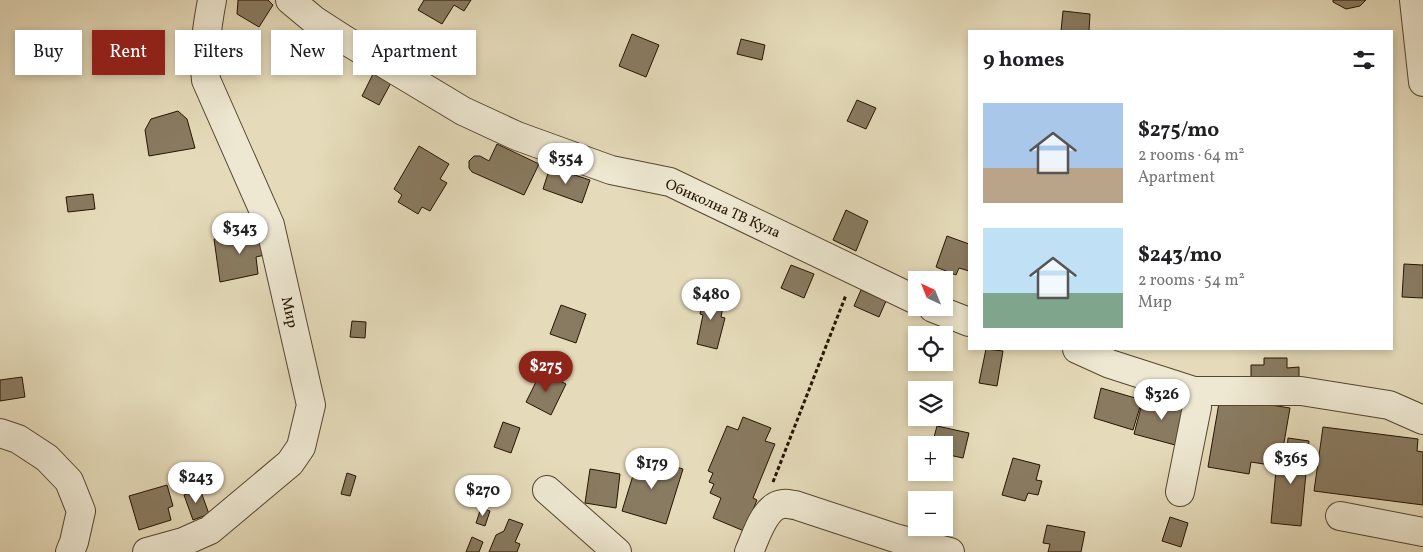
<!DOCTYPE html>
<meta charset="utf-8">
<style>
body{margin:0;font-family:Vollkorn,serif;background:#f6f6f6;color:#202124;height:100vh;display:flex;flex-direction:column;font-size:19px;white-space:nowrap}
*{box-sizing:border-box;margin:0}
p{font-size:16px;color:#757577}
.icon{flex:none;width:28px;height:28px;fill:none;stroke:currentColor;stroke-width:2;stroke-linecap:round;stroke-linejoin:round}
.map{position:relative;flex:1;overflow:hidden}
.drawer{position:absolute;left:968px;top:30px;width:425px;height:320px;display:flex;flex-direction:column;background:#fff;border-radius:0px;box-shadow:0 2px 8px #0003}
.drawer>*{flex:none}
.hud{position:absolute;left:15px;top:30px;width:475px;height:45px;display:flex;gap:10px}
.needle{width:32px;rotate:317deg}
.fabs{position:absolute;left:908px;top:271px;display:grid;gap:10px}
.fabs a{display:grid;place-items:center;width:45px;height:45px;border-radius:0px;background:#fff;box-shadow:0 2px 8px #0003;font-size:25px}
.price{position:absolute;translate:-50% -42px;padding:0 11px;border-radius:18px;background:#fff;color:#222;font-size:16px;line-height:32px;filter:drop-shadow(0 1px 2px #0008)}
.price::after{content:'';position:absolute;left:50%;top:30px;width:15px;height:11px;margin-left:-8px;background:inherit;clip-path:polygon(0 0,100% 0,50% 100%)}
.price.current{background:#8f2418;color:#fff}
ul{padding:0;list-style:none}
li{display:flex;align-items:center;gap:15px;height:125px;padding:0 15px}
li span{display:grid;place-items:center;flex:none;width:140px;height:100px;border-radius:0px;color:#555}
li>.icon{margin-inline-start:auto}
span .icon{width:60px;height:60px;fill:#fffc;stroke-width:1}
li b{font-size:21px}
h2{display:flex;justify-content:space-between;align-items:center;height:60px;padding:0 15px;font-size:21px}
.pill{padding:0 18px;border-radius:0px;background:#fff;box-shadow:0 2px 8px #0003;font-size:18px;line-height:45px}
.pill.current{background:#8f2418;color:#fff}
.map>svg:first-child{display:block}
.building{fill:#897b61;stroke:#251401}
.lines{fill:none;stroke-linecap:round;stroke-linejoin:round}
.minor-casing{stroke:#55462f;stroke-width:30}
.path{stroke:#251401;stroke-width:3;stroke-dasharray:4 2.5;stroke-linecap:butt}
.minor{stroke:#eee8d2;stroke-width:28}
.labels{text-anchor:middle;stroke-width:4.5;stroke-linejoin:round;paint-order:stroke}
.street-label{font-size:15px;fill:#251401;stroke:#eee8d2}
</style>
<div class="map">
<svg width="1423" height="552" viewBox="0 0 1423 552">
<rect width="100%" height="100%" fill="#e5dbba"/>
<filter id="stains"><feTurbulence type="fractalNoise" baseFrequency=".004" numOctaves="4"/><feColorMatrix values="0 0 0 0 .2 0 0 0 0 .09 0 0 0 0 .02 0 0 0 .5 -.17"/></filter>
<radialGradient id="worn" r=".72"><stop offset=".6" stop-color="#630" stop-opacity="0"/><stop offset="1" stop-color="#630" stop-opacity=".3"/></radialGradient>
<path class="building" d="M238,0h30l5,5 -14,22 -22,-13z
M424,0h47l-7,11 -10,-6 -12,19 -24,-14z
M1333,0h33l-6,6 -14,3 -13,-7z
M1063,11l27,3 -1,17h-28z
M632,34l27,11 -13,32 -27,-11z
M310,36l19,10 -13,28 -19,-9z
M741,39l24,6 -3,15 -25,-6z
M374,72l18,9 -13,24 -17,-9z
M857,100l19,8 -10,21 -19,-8z
M178,111l9,8 8,29 -46,8 -4,-26 6,-11z
M497,144l42,20 -15,31 -52,-23 -3,-4v-7l5,-5h6l9,5z
M419,146l30,18 -9,15 7,4 -17,28 -8,-4 -4,7 -20,-12 4,-7 -8,-6z
M550,167l40,13 -8,23 -39,-14z
M93,194l2,15 -27,3 -2,-15z
M846,210l22,11 -12,30 -23,-11z
M265,231l4,23 -13,3 2,17 -38,8 -6,-43z
M947,236l22,8v27l-10,-3 -3,7 -20,-8z
M1404,264l19,1v33l-21,-1z
M791,265l23,9 -10,24 -23,-10z
M861,290l25,11 -7,16 -25,-11z
M705,292l20,5 -4,20 4,1 -8,31 -20,-5 6,-29 -3,-1z
M561,305l25,9 -10,29 -26,-9z
M352,321l14,1 -1,16 -15,-1z
M986,349l17,2 -6,35 -18,-3z
M1264,358h23v10l12,-1v17h-48v-19h13z
M541,372l25,12 -15,31 -25,-13z
M22,377l3,20 -25,4v-21z
M1101,388l41,12 -9,30 -39,-12z
M1144,396l46,12 -11,38 -45,-12z
M1220,397l70,11 -8,46 -10,-2 -2,13 -19,-3 -2,12 -41,-7z
M743,417l28,11 -6,13 10,3 -22,54 4,2 -13,31 -31,-13 8,-20 -11,-5 4,-9 -5,-2 4,-9 -5,-2 19,-45 11,4z
M503,422l17,6 -9,25 -17,-6z
M937,426l32,7 -6,25 -19,-4v-9h-12z
M1323,427l95,12 -1,12 6,1v53l-109,-14z
M1288,438l21,3 -8,85 -30,-3 6,-63 9,1z
M639,456l44,13 -17,55 -44,-13z
M1013,458l27,7 -4,15 6,1 -4,14 -10,-2 -3,8 -23,-6z
M590,469l30,5 -4,34 -31,-5z
M347,473l9,3 -6,20 -9,-2z
M167,485l6,21 -5,2 3,12 -32,10 -10,-34z
M200,489l9,25 -16,6 -9,-25z
M481,508l9,3 -5,15 -9,-3z
M1170,517l18,6 -7,24 -19,-6z
M509,519l14,5 -8,18 5,2 -3,8h-28l7,-17 8,-4z
M1047,525l38,7 -4,20h-33l2,-8 -7,-1z
M472,537l11,5 -4,10h-13z"/>
<g class="lines">
<g class="minor-casing">
<path id="minor" d="M290,0l24,20 31,20 118,71 54,25 94,34 59,12 246,118
M1414,0l9,82
M933,308l36,14
M1077,349l33,15 84,27h107l88,14 34,15
M0,433l18,6 29,19 22,23 12,30 -7,31 -4,10
M547,490l70,62
M1180,492l17,-85 -3,-16
M1340,516l83,16
M147,552l36,-10 27,-12 80,-67 11,-16 10,-42 -41,-180 -64,-145c-3,-27 1,-53 6,-80
M749,552c7,-15 15,-46 34,-48 4,-1 9,1 12,1l100,33 55,14"/>
</g>
<path class="path" d="M773,482l73,-187"/>
<use href="#minor" class="minor"/>
</g>
<g class="labels">
<g class="street-label">
<text transform="translate(723 208) rotate(24)" y="5">Обиколна ТВ Кула</text>
<text transform="translate(290 312) rotate(77)" y="5">Мир</text>
</g>
</g>
<rect width="100%" height="100%" filter="url(#stains)"/>
<rect width="100%" height="100%" fill="url(#worn)"/>
</svg>
<div class="fabs">
<a><svg class="needle" viewBox="-14 -14 28 28"><path d="M0-13l5 13h-10z" fill="#e53935"/><path d="M0 13l5-13h-10z" fill="#757577"/></svg></a>
<a><svg class="icon" aria-label="locate" viewBox="0 0 24 24"><circle cx="12" cy="12" r="6"/><path d="M12 2v4M12 18v4M2 12h4M18 12h4"/></svg></a>
<a><svg class="icon" aria-label="layers" viewBox="0 0 24 24"><path d="M12 4l9 5-9 5-9-5zM3 14l9 5 9-5"/></svg></a>
<a>+</a>
<a>−</a>
</div>
<b class="price" style="left:566px;top:185px">$354</b>
<b class="price" style="left:240px;top:255px">$343</b>
<b class="price" style="left:711px;top:321px">$480</b>
<b class="price current" style="left:546px;top:393px">$275</b>
<b class="price" style="left:1162px;top:421px">$326</b>
<b class="price" style="left:1291px;top:485px">$365</b>
<b class="price" style="left:652px;top:490px">$179</b>
<b class="price" style="left:196px;top:504px">$243</b>
<b class="price" style="left:483px;top:517px">$270</b>
<div class="hud">
<a class="pill">Buy</a>
<a class="pill current">Rent</a>
<a class="pill">Filters</a>
<a class="pill">New</a>
<a class="pill">Apartment</a>
</div>
<section class="drawer">
<h2>9 homes<svg class="icon" aria-label="filters" viewBox="0 0 24 24"><path d="M4 7h16M4 17h16"/><circle cx="9" cy="7" r="2"/><circle cx="15" cy="17" r="2"/></svg></h2>
<ul>
<li><span style="background:linear-gradient(#a9c7e8 65%,#b9a48a 0)"><svg class="icon" aria-label="home" viewBox="0 0 24 24"><path d="M3 11l9-7 9 7M6 9v11h12V9"/></svg></span><div><b>$275/mo</b><p>2 rooms · 64 m²</p><p>Apartment</p></div></li>
<li><span style="background:linear-gradient(#bfe0f5 65%,#7fa58c 0)"><svg class="icon" aria-label="home" viewBox="0 0 24 24"><path d="M3 11l9-7 9 7M6 9v11h12V9"/></svg></span><div><b>$243/mo</b><p>2 rooms · 54 m²</p><p>Мир</p></div></li>
</ul>
</section>
</div>
